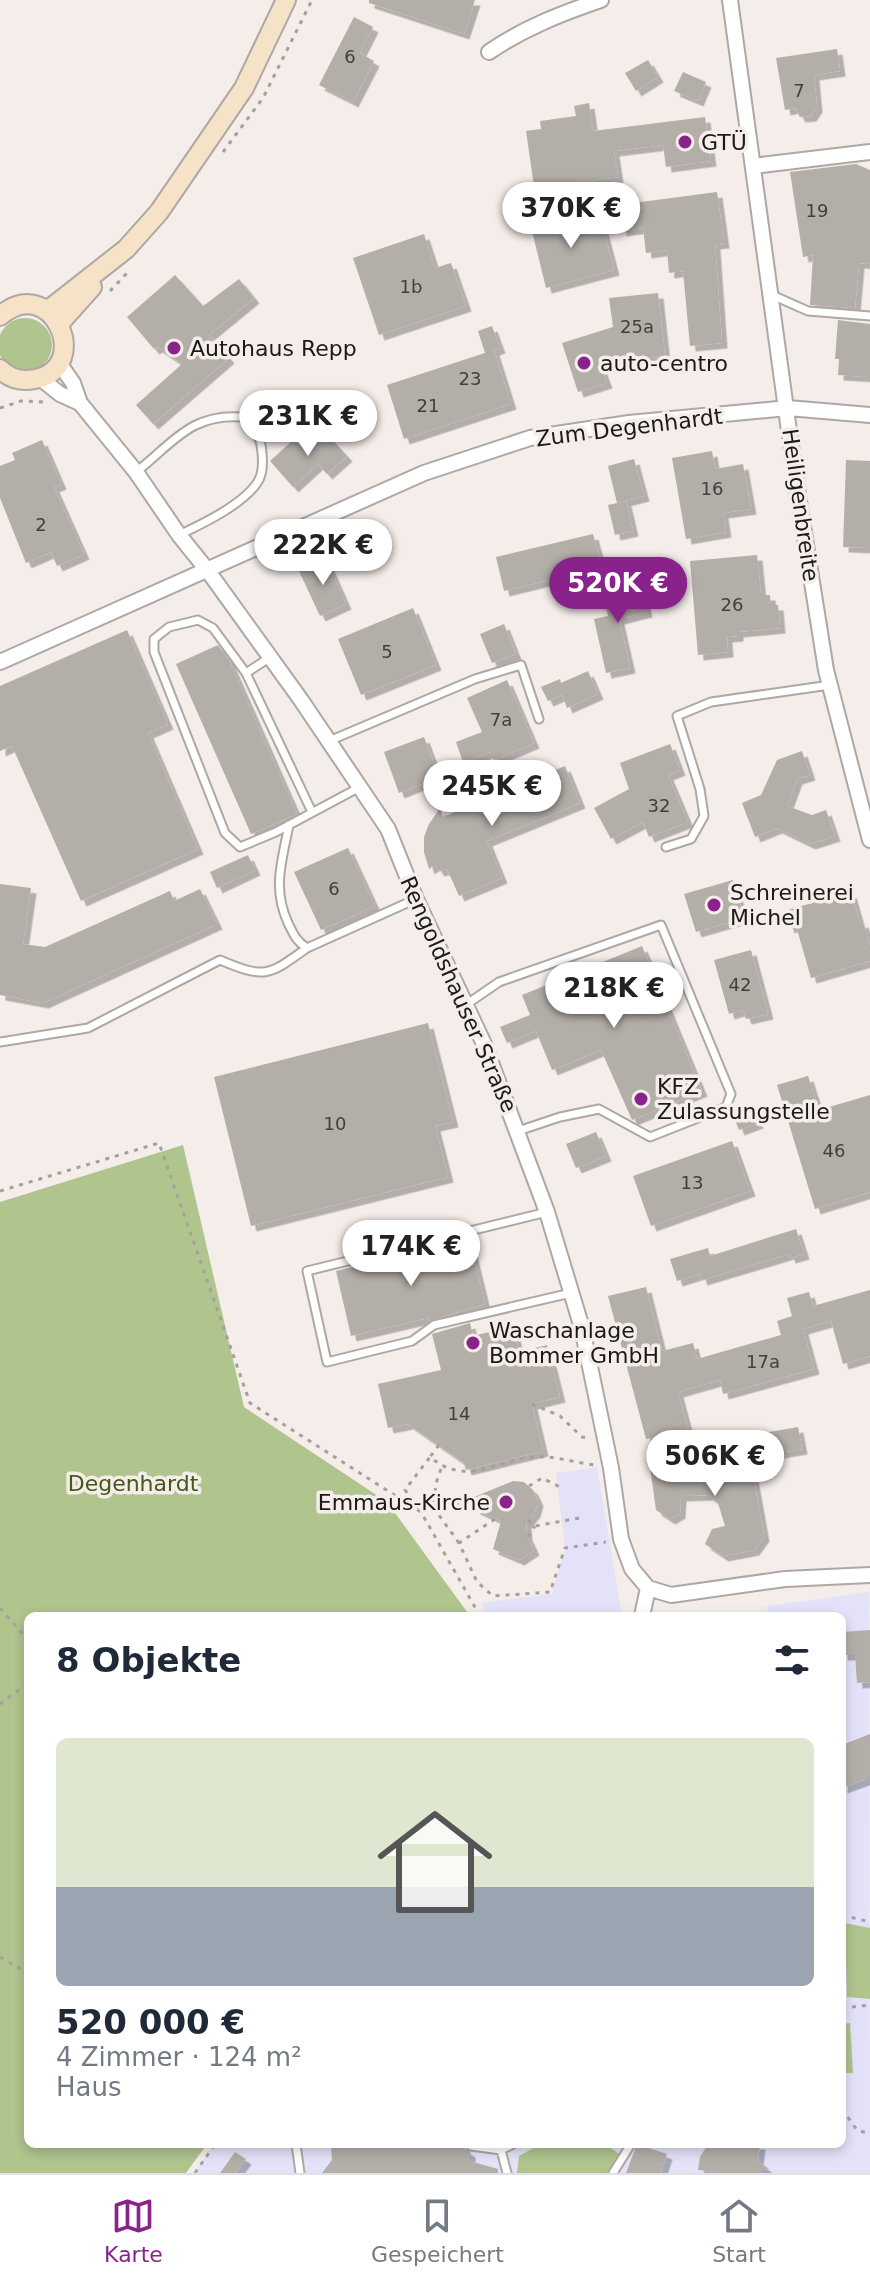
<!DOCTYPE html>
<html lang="de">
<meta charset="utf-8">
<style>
body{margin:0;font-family:"DejaVu Sans",sans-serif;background:#f6f6f7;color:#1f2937;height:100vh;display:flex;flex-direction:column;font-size:30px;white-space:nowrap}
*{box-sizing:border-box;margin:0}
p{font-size:26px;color:#747a83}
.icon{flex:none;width:44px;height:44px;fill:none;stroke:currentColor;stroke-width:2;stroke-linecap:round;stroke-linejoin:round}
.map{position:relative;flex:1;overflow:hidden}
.sheet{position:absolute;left:24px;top:1612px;width:822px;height:536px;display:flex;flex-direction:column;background:#fff;border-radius:12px;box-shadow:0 4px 12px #0003}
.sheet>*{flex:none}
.price{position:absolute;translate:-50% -68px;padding:0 18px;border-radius:28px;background:#fff;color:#222;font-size:26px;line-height:52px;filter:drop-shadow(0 2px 4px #0008)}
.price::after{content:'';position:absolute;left:50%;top:48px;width:24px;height:18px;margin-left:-12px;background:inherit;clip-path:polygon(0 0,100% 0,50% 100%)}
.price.active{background:#89238b;color:#fff}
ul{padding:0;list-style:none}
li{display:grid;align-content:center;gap:16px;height:424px;padding:0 32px}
li span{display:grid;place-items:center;height:248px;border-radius:12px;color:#555}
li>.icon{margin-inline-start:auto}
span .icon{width:144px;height:144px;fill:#fffc;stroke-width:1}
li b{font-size:34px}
h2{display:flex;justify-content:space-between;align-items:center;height:96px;padding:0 32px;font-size:34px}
.tab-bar{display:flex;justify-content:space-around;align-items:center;height:112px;border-top:2px solid #e0e1e3;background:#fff;font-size:22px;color:#747a83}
.tab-bar a{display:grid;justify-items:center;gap:4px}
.tab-bar .active{color:#89238b}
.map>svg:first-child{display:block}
.education{fill:#e4e2f8}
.green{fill:#b0c48e}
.building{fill:#b4aea9;filter:url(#shadow)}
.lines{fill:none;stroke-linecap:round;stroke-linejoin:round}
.service-casing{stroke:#aea8a4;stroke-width:11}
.minor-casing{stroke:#aea8a4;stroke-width:18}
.secondary-casing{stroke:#aea8a4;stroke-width:22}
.path{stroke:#a5a09d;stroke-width:3;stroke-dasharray:4 6;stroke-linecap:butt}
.service{stroke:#fff;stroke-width:7}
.minor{stroke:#fff;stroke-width:14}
.secondary{stroke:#f6e2c6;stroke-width:18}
.poi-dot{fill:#89238b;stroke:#f4ede9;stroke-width:3}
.labels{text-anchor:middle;stroke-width:7;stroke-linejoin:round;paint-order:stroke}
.number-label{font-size:18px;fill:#423e3c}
.poi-label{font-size:22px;fill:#1c1918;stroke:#f4ede9;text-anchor:start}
.street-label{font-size:22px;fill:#1c1918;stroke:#f4ede9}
.park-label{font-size:22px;fill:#445819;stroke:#f4ede9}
</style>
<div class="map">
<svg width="870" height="2173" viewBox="0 0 870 2173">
<defs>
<filter id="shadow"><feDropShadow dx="5.5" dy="5.5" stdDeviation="0" flood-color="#0004"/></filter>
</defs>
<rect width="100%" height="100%" fill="#f4ede9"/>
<path class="education" d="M597,1467l25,149h-134l-7,-13 71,-9 13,-46 -9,-75z
M869,1592l1,581h-675l19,-29h628v-528h-74l-1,-10z"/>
<path class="green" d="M-2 345a27 27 0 1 1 54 0a27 27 0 1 1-54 0Z
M183,1145l61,262 143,95 83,114h-442v528h179l-21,29h-186v-971z
M845,1923l25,5v71l-23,-2z
M850,2023l3,50h-11v-49z
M541,2144h64l17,12 -11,17h-94l2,-17z"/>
<path class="building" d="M369,0h106l-11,34 -95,-31z
M354,17l19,10 -13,26 14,8 -21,41 -34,-17z
M837,49l3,22 -26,4 3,32 -6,9 -11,1 -5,-9 -10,2 -9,-52z
M648,60l10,17 -22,14 -11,-18z
M683,72l23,10 -8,19 -24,-10z
M589,103l4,28 112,-14 6,44 -45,6 -3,-22 -49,6 4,26 -52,7 1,3 -17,2 1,9 -15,2 -10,-69 15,-2 -1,-8 36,-5 -2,-10z
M856,164l14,6v94l-11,-1 -4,45 -45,-3 3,-50 -10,2 -13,-85z
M717,192l7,51 -9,1 7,99 -32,3 -7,-75 -14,2 -2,-23 -21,3 -3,-25 -22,3 -3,-26z
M584,213l4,15 14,-4 12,46 -68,18 -15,-61z
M424,234l11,34 16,-5 15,43 -87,29 -26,-77z
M175,275l28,31 36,-27 15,19 -45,37 20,23 -76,66 -17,-19 46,-41 -25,-17 -3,2 -27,-32z
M658,293l7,63 -65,8 7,19 -29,9 -16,-49 51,-16 -4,-29z
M838,320l32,4v53l-32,-2 1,-16h-4z
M492,326l8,22 -15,5 -7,-22z
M494,350l17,54 -107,35 -17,-54z
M323,430l24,26 -20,18 -9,-10 -25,23 -23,-26 24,-22 9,9z
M42,440l19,44 -7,3 30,67 -27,12 -6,-14 -25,11 -26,-65v-32l15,-6 -3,-7z
M712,451l3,18 28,-5 8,45 -28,4 3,19 -40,7 -14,-81z
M634,459l10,37 -27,7 -9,-37z
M846,460l24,1v87l-27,-1z
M626,501l7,30 -18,4 -7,-30z
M593,534l9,33 -98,24 -8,-34z
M757,555l4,40h9l1,10h7l2,23 -42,4v4l-11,1 1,15 -30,3 -8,-94z
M326,559l20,45 -26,12 -21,-45z
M641,584l6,28 -28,7 11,49 -24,5 -12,-54 14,-3 -5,-23z
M413,608l23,57 -75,30 -23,-56z
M504,624l12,30 -24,9 -12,-29z
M127,630l41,94 -20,9 50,116 -117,52 -69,-155 -12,5v-65z
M218,645l11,15 68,154 -46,20 -75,-170z
M588,671l10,23 -31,14 -5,-13 -14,6 -7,-14 19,-8 1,4z
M507,680l27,63 -40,17 -4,-8 -27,10 -7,-20 26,-10 -15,-34z
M424,737l15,40 -40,16 -15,-41z
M670,744l10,26 -12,5 20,47 -39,15 -6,-15 -32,17 -17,-31 35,-19 -9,-26z
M802,751l8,24 -13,4 -10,27 25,9 14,-5 9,26 -25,8 -33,-16 -22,9 -13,-34 19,-8 16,-35z
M565,766l15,37 -93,38 15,37 -43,18 -12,-27 -8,2 -4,-6 -6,4 -5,-17v-15l5,-13 11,-16 3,9z
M348,848l27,58 -54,24 -27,-58z
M248,855l7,15 -38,18 -7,-16z
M733,880l11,38 -48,14 -12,-38z
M0,884l31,4 -8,56 22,3 125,-56 4,10 26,-12 17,35 -174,79 -43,-8z
M851,892l9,31 3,-1 7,24v15l-59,17 -15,-52 -7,2 -5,-17z
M642,946l60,145 -70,29 -31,-70 -49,20 -16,-39 -29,12 -7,-16 30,-12 -8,-20z
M751,950l17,64 -22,5 -3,-9 -14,4 -15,-54z
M428,1023l25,99 -18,4 13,51 -197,49 -37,-149z
M808,1076l11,34 51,-15v97l-55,17 -38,-124z
M753,1110l5,13 -19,7 -5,-13z
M596,1132l10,24 -30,12 -10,-24z
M732,1141l18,50 -99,35 -18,-50z
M796,1229l8,25 -14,4 -1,-4 -87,26 -2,-6 -23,7 -7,-22 38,-11 2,8z
M469,1238l16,66 -56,17 -1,-3 -77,18 -15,-65z
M646,1287l16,64 31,-8 4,16 84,-24 -4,-14 15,-5 -5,-18 22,-6 4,14 57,-16v66l-27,8 -12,-43 -28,8 11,40 -91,25 -3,-14 -42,12 10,37 -42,10 -38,-143z
M470,1323l3,13 40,-10 6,26 28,-7 13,52 -28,7 11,47 -77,19 -2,-7 -56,-39 -20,4 -10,-44 63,-14 -9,-36z
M798,1427l4,22 -47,8 -3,-22z
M749,1452l15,84 -10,14 -31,6 -18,-12 7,-15 13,-3 -7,-23 -10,-8 -27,1 -1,17 -10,6 -14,-9 -6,-43z
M513,1481l11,1 9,8 5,11 -3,11 -9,11 1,12 7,15 -15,10 -26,-11 8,-28 -26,-12 -1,-12z
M870,1630v52l-13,1 -2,-28h-13v-23z
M870,1734v40l-6,6 -22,8v-43z
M331,2144h134v5l5,3v9l28,8v4h-176l10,-13z
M637,2144l30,10 -6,19h-35z
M708,2144h52l-2,17 11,8 -9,1 1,3h-54v-2l-9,-1 2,-13z
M235,2152l11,7 -10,14h-16z"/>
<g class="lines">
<g class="service-casing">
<path id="service" d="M772,295l36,16 62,5
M136,472c37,-29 55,-59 106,-55 13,11 19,19 20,36 1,10 1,22 -5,30 -15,22 -55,41 -78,52
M269,658l-23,15 66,139
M246,673l-33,-45 -15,-8 -29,7 -15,12v13l71,181 15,14 36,-15 84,-45
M329,741l146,-62 46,-14 18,54
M289,825c-7,36 -17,63 -1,98 6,12 8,18 19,25l109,-49
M666,847l25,-8 13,-23 -4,-27 -23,-73 34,-14 119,-17
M467,1004l32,-22 162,-57 70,169 -5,13 -76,30 -51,-28 -39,8 -42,14
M0,1042l88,-14 132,-68c45,19 48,16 87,-12
M547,1212l-240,59 20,91 85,-21 22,-16 137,-32
M296,2144l4,29
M471,2146l30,4
M507,2173l-6,-23 12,-6
M613,2173l18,-29"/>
</g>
<g class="minor-casing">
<path id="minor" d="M730,0l66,482 30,188 44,170
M489,52c35,-24 71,-38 112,-52
M753,166l117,-14
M59,363l14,20 7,20 56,69 43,63 29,36 93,129 87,129 28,70 68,145 63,168 35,116 29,140 10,71 11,30 16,19
M40,378l20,16 20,9
M0,662l424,-189 106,-35 99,-15 159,-15 82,7
M648,1588l23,7 114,-16 85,-4
M642,1616l6,-28"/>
</g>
<g class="secondary-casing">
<path id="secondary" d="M47,311l79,-62 33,-37 85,-124 42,-88
M0,316c52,-45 94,52 35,63 -14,3 -25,0 -35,-10
M59,324l33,-37"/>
</g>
<path class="path" d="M223,152l40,-54 49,-98
M110,291l19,-20
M0,408l21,-7 23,1
M0,1191l159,-48 91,260 171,109 59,104
M532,1404l28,12 22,21 8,1
M439,1445l-9,12c37,30 62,4 102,0 20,-2 44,6 63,8
M529,1486l13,-8 18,9
M434,1502l2,-19 6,-17
M419,1509l-14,-19 25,-33
M495,1519l-36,24 18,39 16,14 57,-4 15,-44 41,-6
M528,1520l7,6 50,-9
M528,1537l7,-11
M459,1543l-21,-29 -4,-12 41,2
M0,1608l28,32
M0,1704l28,-21
M842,1915l28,7
M0,1957l28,16
M842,2008l28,-3
M842,2109l15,21 13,4
M195,2173l20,-29"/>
<use href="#service" class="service"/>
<use href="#minor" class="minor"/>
<use href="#secondary" class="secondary"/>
</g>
<g class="poi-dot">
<circle cx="685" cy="142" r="8"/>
<circle cx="174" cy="348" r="8"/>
<circle cx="584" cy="363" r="8"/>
<circle cx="714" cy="905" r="8"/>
<circle cx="641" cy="1099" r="8"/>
<circle cx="473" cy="1343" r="8"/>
<circle cx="506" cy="1502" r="8"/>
</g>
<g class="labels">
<g class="number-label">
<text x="350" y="63">6</text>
<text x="799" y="97">7</text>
<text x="817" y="217">19</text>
<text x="411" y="293">1b</text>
<text x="637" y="333">25a</text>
<text x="470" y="385">23</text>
<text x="428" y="412">21</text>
<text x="712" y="495">16</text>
<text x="41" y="531">2</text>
<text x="732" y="611">26</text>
<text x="387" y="658">5</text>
<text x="501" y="726">7a</text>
<text x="659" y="812">32</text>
<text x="334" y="895">6</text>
<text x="740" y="991">42</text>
<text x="335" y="1130">10</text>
<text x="834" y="1157">46</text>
<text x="692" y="1189">13</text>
<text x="763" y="1368">17a</text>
<text x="459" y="1420">14</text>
</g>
<g class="poi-label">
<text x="701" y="150">GTÜ</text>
<text x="190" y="356">Autohaus Repp</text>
<text x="600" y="371">auto-centro</text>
<text x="730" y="900">Schreinerei<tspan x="730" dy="25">Michel</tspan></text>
<text x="657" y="1094">KFZ<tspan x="657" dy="25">Zulassungstelle</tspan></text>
<text x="489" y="1338">Waschanlage<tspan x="489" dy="25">Bommer GmbH</tspan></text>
<text x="490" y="1510" text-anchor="end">Emmaus-Kirche</text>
</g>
<g class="street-label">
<text transform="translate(629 427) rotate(-7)" y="8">Zum Degenhardt</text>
<text transform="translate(801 505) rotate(82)" y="8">Heiligenbreite</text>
<text transform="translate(459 994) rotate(66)" y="8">Rengoldshauser Straße</text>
</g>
<g class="park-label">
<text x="133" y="1491">Degenhardt</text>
</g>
</g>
</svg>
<b class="price" style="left:571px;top:250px">370K €</b>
<b class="price" style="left:308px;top:458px">231K €</b>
<b class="price" style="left:323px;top:587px">222K €</b>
<b class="price active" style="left:618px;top:625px">520K €</b>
<b class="price" style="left:492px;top:828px">245K €</b>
<b class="price" style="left:614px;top:1030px">218K €</b>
<b class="price" style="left:411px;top:1288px">174K €</b>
<b class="price" style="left:715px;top:1498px">506K €</b>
<section class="sheet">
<h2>8 Objekte<svg class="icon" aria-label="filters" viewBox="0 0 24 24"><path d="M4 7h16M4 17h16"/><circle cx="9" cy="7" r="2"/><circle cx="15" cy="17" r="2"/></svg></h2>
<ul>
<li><span style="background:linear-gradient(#dfe7d0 60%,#9aa5b1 0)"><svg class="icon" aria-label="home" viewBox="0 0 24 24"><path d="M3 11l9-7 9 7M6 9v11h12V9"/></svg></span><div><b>520 000 €</b><p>4 Zimmer · 124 m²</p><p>Haus</p></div></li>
</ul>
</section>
</div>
<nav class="tab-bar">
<a class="active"><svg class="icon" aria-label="map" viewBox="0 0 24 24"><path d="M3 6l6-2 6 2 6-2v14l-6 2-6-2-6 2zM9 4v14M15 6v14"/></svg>Karte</a>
<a><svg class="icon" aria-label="saved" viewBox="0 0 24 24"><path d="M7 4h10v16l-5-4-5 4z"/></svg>Gespeichert</a>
<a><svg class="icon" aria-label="home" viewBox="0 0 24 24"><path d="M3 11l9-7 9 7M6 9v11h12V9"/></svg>Start</a>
</nav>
